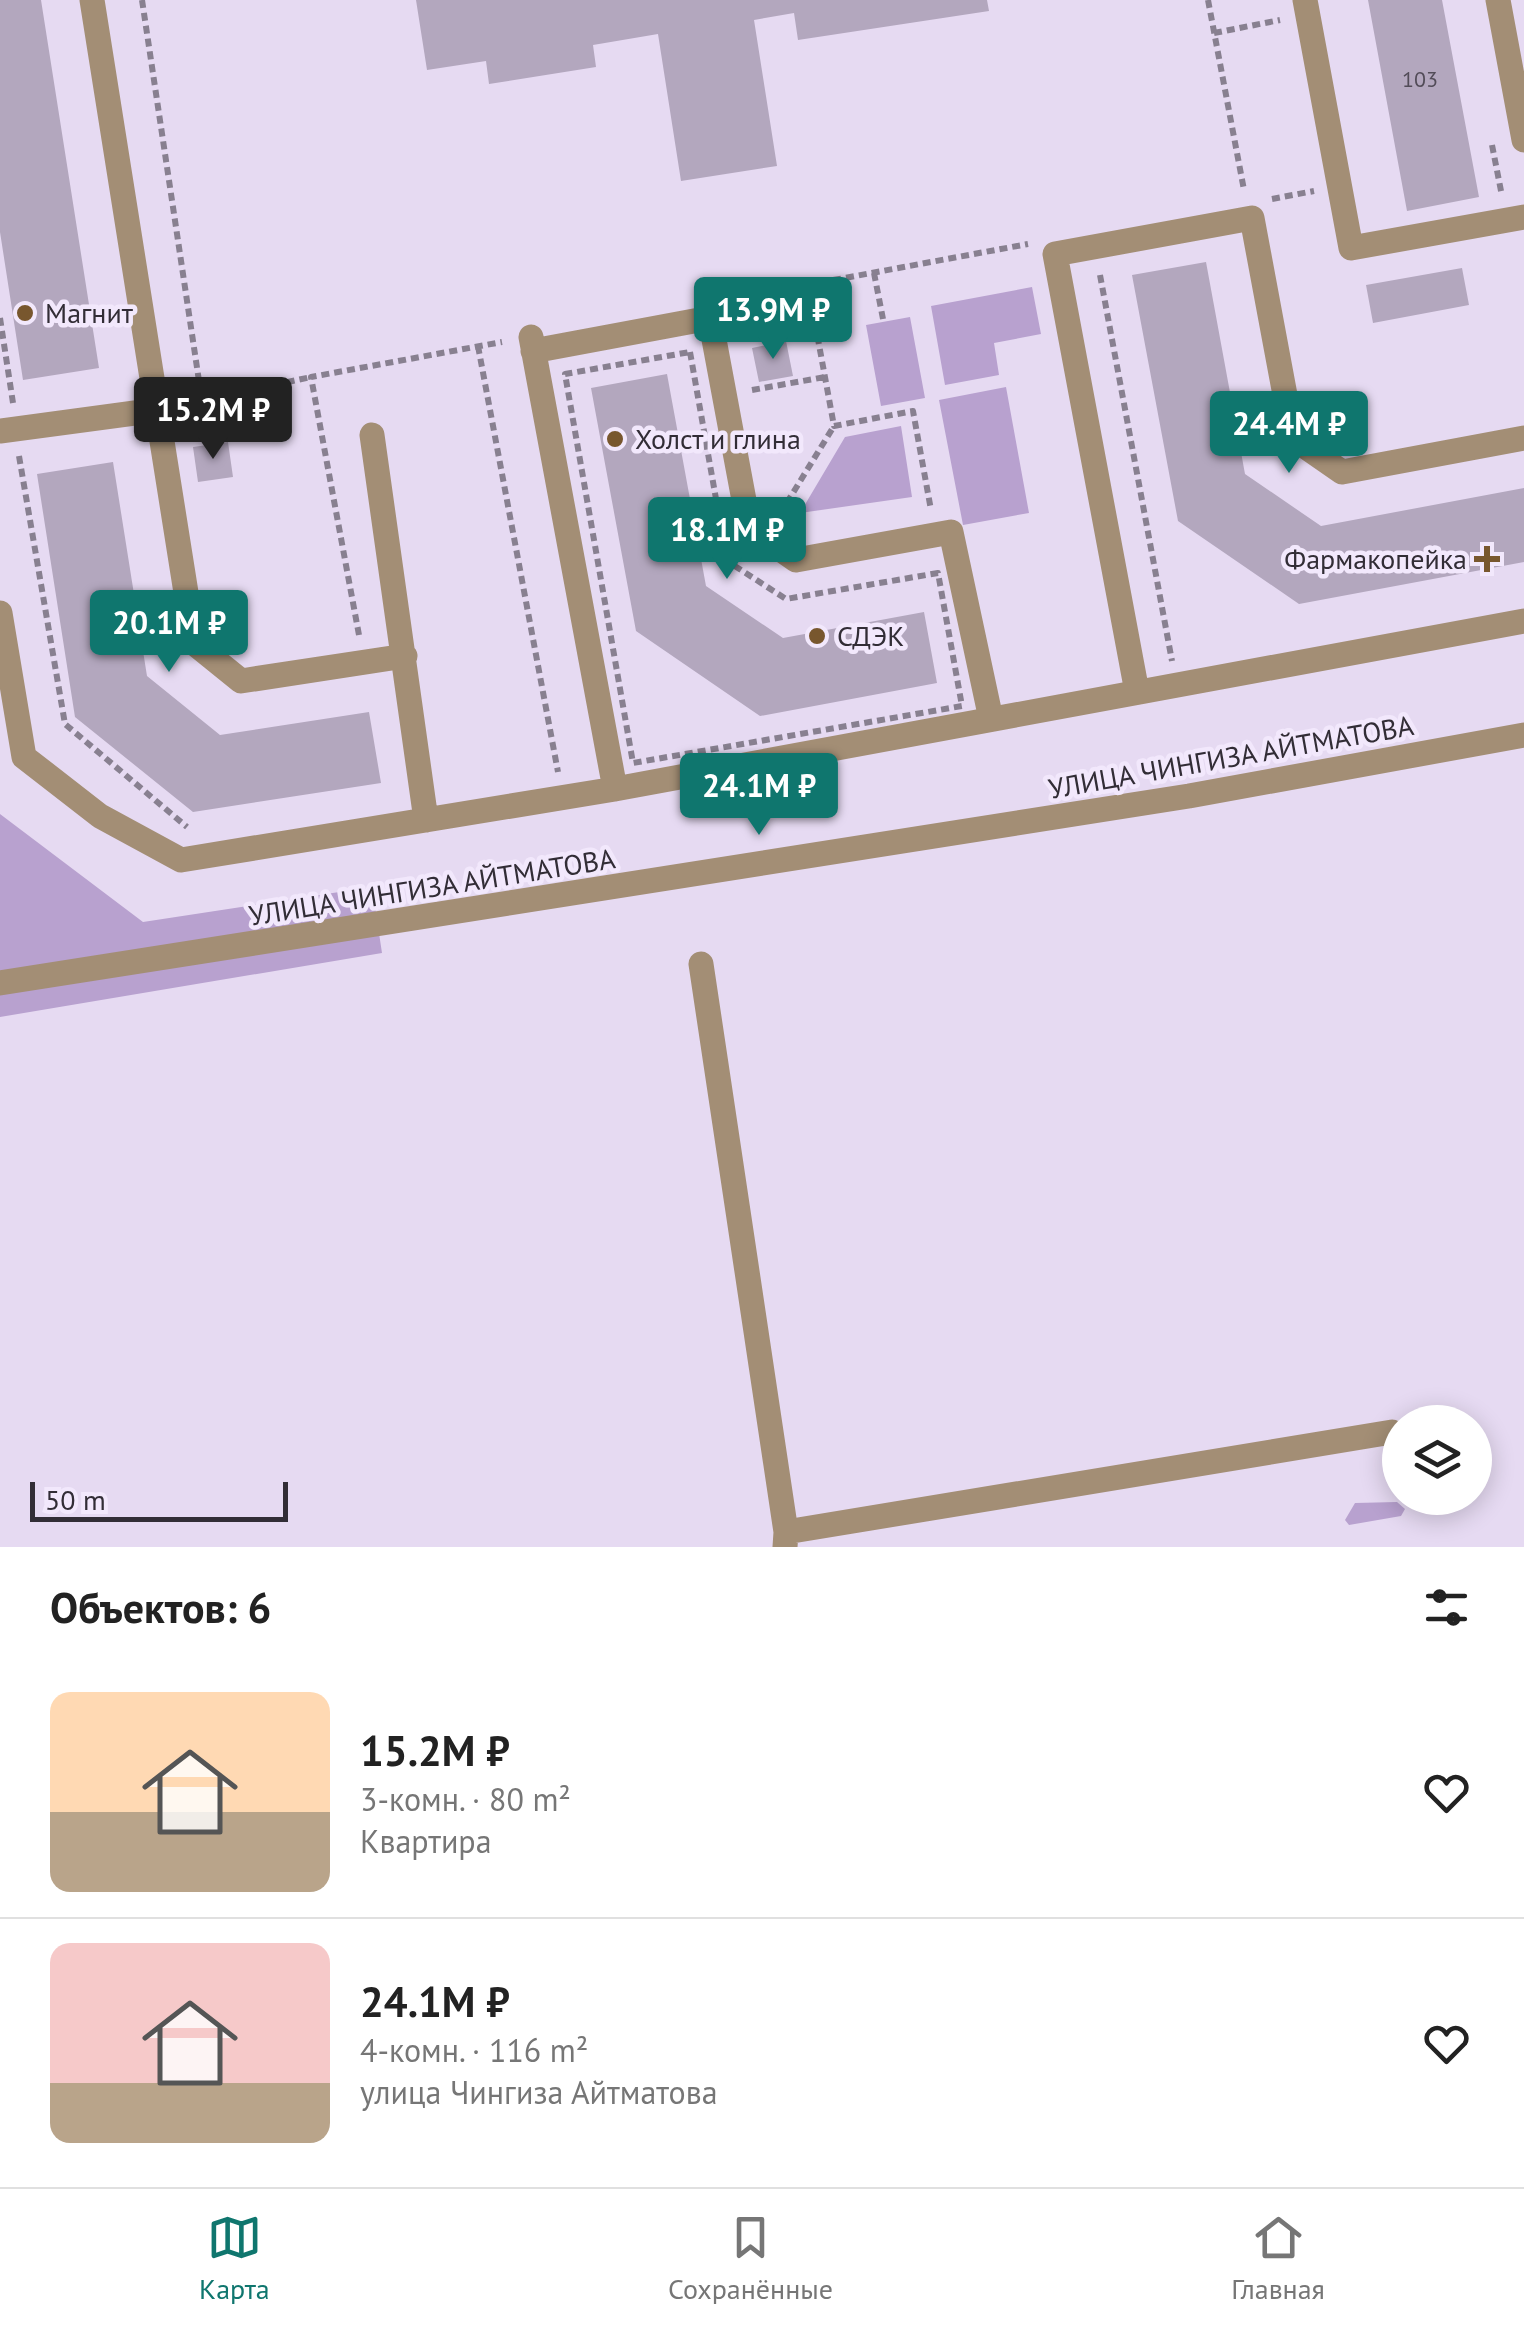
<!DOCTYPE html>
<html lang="ru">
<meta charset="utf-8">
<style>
body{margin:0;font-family:"PT Sans",sans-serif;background:#f6f6f6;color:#222;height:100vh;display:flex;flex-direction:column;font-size:38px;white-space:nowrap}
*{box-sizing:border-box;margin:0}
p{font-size:32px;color:#767676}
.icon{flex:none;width:55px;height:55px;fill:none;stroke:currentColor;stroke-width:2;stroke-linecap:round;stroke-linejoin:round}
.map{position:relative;height:1547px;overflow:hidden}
.details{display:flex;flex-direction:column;background:#fff;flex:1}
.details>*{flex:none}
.tools{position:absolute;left:1382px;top:1405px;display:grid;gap:20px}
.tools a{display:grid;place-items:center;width:110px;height:110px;border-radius:50%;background:#fff;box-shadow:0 5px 25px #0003;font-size:50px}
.scale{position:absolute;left:30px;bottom:25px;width:258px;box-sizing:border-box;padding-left:10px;border:5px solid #322d36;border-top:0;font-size:28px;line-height:35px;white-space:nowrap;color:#322d36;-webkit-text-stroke:8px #f2e8fc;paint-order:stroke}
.price{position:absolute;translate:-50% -85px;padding:0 22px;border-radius:10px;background:#0f766e;color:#fff;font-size:32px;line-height:65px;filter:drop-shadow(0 2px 5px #0008)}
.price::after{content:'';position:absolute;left:50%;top:60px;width:30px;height:22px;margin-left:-15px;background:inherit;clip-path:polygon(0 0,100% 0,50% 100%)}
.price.selected{background:#222;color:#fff}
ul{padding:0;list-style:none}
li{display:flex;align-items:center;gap:30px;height:250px;padding:0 50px}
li+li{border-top:2px solid #e0e0e0}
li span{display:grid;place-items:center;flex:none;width:280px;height:200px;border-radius:20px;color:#555}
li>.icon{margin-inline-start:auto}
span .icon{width:120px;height:120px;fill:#fffc;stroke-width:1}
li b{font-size:42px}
h2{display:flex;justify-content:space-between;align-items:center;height:120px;padding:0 50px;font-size:42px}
.tab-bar{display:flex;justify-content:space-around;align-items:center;height:140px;border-top:2px solid #e0e0e0;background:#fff;font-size:28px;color:#767676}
.tab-bar a{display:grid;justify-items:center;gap:5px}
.tab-bar .selected{color:#0f766e}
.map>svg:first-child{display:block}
.green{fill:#b8a1cf}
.building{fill:#b3a7be}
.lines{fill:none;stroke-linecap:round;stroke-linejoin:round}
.path{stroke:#888090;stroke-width:6;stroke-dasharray:8 5;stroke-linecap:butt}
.minor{stroke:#a38e75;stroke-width:25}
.tree{fill:#a285ba}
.poi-dot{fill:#78572e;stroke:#f2e8fc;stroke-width:4}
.labels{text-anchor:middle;stroke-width:9;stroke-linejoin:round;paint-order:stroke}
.number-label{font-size:22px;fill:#524c58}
.poi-label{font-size:28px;fill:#322d36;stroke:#f2e8fc;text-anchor:start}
.street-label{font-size:28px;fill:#322d36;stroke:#f2e8fc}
</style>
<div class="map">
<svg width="1524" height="1547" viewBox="0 0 1524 1547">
<rect width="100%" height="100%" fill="#e6daf2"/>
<path class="green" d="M1032,287l9,47 -47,9 5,32 -54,10 -14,-79z
M910,317l15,81 -44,8 -15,-81z
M1006,387l23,126 -66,12 -24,-125z
M901,426l11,71 -112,16 45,-76z
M0,814l143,108 229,-35 10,66 -382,64z
M1397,1502l8,7 -4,7 -52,9 -4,-5 10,-17z"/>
<path class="building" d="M0,0h41l58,368 -76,12 -23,-148z
M416,0h571l2,11 -191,29 -4,-27 -40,7 23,146 -96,15 -23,-147 -65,11 3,22 -107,17 -3,-23 -59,9z
M1368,0h74l37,197 -72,14z
M1206,262l39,212 76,52 203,-38v74l-225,42 -121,-83 -46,-246z
M1462,268l7,37 -96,18 -7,-38z
M786,341l7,35 -34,6 -7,-34z
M667,374l39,212 77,52 141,-26 13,71 -177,33 -124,-85 -45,-243z
M228,442l5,35 -35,5 -5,-35z
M113,462l34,214 73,59 149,-23 12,71 -188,29 -118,-95 -38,-243z"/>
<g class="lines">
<path class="path" d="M142,0l60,401
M1208,0l36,190
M1214,33l66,-13
M1492,145l10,51
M1272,199l42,-8
M874,273l9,46
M1100,275l72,386
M808,285l26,141 79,-15 18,99
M731,299l297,-55
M0,318l13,85
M478,346l80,426
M690,352l37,209 59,38 152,-26 24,133 -329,57 -68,-389z
M752,390l73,-13
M185,404l126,-27
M19,456l46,268 122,103
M780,514l54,-88
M359,635l-48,-258 191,-35"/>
<path class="minor" d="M92,0l102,643 47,38 164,-25
M1305,0l46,248 173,-31
M1498,0l26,140
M531,337l84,452
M533,351l177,-33 39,209 47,33 155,-28 40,187
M0,431l157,-21
M372,435l54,385
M0,613l24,144 76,59 81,44 434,-71 909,-168
M1137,692l-82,-438 197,-36 41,220 49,34 182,-34
M701,964l85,568 -1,15
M0,983l1189,-187 335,-61
M786,1532l606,-100"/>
</g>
<circle class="tree" cx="806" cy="330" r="12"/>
<g class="poi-dot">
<circle cx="25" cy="313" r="10"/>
<circle cx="615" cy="439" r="10"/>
<path d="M1482 544h10v10h10v10h-10v10h-10v-10h-10v-10h10z"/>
<circle cx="817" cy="636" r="10"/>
</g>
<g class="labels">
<g class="number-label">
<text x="1420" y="87">103</text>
</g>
<g class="poi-label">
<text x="45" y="323">Магнит</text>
<text x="635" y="449">Холст и глина</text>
<text x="1467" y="569" text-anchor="end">Фармакопейка</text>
<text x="837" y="646">СДЭК</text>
</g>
<g class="street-label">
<text transform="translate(1231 757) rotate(-10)" y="10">УЛИЦА ЧИНГИЗА АЙТМАТОВА</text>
<text transform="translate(432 887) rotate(-9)" y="10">УЛИЦА ЧИНГИЗА АЙТМАТОВА</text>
</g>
</g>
</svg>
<div class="tools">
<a><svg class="icon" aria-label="layers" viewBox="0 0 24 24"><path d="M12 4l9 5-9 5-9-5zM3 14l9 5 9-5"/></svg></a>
</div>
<div class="scale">50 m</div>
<b class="price" style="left:773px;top:362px">13.9M ₽</b>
<b class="price selected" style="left:213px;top:462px">15.2M ₽</b>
<b class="price" style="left:1289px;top:476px">24.4M ₽</b>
<b class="price" style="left:727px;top:582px">18.1M ₽</b>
<b class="price" style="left:169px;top:675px">20.1M ₽</b>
<b class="price" style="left:759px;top:838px">24.1M ₽</b>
</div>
<section class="details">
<h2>Объектов: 6<svg class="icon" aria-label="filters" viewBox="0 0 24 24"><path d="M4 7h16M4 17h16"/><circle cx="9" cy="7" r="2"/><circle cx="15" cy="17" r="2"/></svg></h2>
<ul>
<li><span style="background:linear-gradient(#ffd9b3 60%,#b9a48a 0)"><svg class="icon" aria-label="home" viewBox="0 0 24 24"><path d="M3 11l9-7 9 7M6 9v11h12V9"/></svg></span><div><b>15.2M ₽</b><p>3-комн. · 80 m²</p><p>Квартира</p></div><svg class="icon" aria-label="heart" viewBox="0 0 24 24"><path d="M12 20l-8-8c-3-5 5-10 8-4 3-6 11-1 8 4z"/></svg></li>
<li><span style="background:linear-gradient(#f6c9c9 70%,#b9a48a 0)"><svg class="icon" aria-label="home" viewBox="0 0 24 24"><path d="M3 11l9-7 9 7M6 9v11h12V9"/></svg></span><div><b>24.1M ₽</b><p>4-комн. · 116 m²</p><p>улица Чингиза Айтматова</p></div><svg class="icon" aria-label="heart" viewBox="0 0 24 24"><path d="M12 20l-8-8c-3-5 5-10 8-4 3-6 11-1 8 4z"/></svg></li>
</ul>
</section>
<nav class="tab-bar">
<a class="selected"><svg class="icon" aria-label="map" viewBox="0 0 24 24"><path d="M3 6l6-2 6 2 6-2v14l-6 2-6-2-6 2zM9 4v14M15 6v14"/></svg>Карта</a>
<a><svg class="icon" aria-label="saved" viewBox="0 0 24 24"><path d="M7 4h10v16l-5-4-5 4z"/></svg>Сохранённые</a>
<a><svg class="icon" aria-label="home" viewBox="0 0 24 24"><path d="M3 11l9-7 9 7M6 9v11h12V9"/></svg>Главная</a>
</nav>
